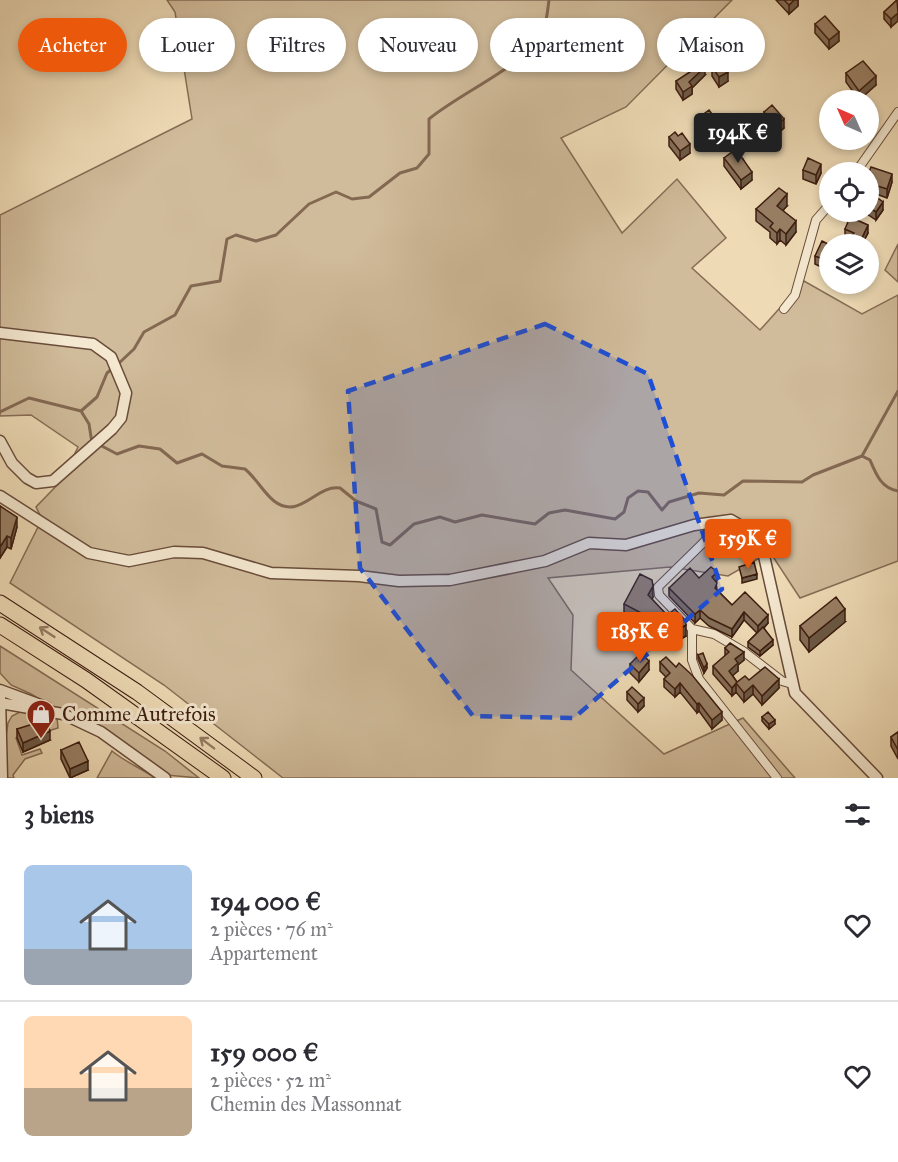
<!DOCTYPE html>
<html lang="fr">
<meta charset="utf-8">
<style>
body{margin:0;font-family:"IM FELL Great Primer",serif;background:#f7f7f7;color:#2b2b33;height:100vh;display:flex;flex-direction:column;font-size:22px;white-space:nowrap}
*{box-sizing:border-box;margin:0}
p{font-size:20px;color:#7c7c81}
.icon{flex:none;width:33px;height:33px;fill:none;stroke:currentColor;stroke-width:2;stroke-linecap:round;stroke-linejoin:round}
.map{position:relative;height:778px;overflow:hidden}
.details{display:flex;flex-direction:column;background:#fff;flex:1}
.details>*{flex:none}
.top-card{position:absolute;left:18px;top:18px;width:862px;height:54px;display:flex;gap:12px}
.needle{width:39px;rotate:315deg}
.controls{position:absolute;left:819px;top:90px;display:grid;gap:12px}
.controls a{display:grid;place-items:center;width:60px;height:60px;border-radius:50%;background:#fff;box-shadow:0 3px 9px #0003;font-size:30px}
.price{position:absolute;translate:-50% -51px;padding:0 14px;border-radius:6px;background:#ea580c;color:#fff;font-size:20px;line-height:39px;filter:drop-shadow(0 2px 3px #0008)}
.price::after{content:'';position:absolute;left:50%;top:36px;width:18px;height:14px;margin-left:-9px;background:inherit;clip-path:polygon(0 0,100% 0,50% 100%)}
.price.current{background:#222;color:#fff}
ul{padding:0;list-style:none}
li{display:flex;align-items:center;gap:18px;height:150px;padding:0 24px}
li+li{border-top:2px solid #e1e1e2}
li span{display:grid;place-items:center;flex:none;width:168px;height:120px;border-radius:9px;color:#555}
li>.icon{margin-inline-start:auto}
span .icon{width:72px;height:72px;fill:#fffc;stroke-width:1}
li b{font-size:26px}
h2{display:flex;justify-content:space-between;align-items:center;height:72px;padding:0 24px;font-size:26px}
.chip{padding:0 21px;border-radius:27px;background:#fff;box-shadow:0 3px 9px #0003;font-size:21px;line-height:54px}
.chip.current{background:#ea580c;color:#fff}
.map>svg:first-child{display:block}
.green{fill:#d0bb9a;stroke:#866c55;stroke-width:1.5}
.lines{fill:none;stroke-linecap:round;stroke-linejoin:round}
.stream{stroke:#836852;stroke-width:3}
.minor-casing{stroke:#694c3a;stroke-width:10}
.tertiary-casing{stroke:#694c3a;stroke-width:13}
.motorway-casing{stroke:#3d1d10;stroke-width:17}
.minor{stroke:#f4e8d0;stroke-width:8}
.tertiary{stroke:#f4e8d0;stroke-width:10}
.motorway{stroke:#eedbb6;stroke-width:15}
.wall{fill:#846e58;stroke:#3d1d10;stroke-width:1.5}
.shaded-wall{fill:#6b5a47;stroke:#3d1d10;stroke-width:1.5}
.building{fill:#998066;stroke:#3d1d10;stroke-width:1.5}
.oneway{stroke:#967c63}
.marked{fill:#1d4ed8;fill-opacity:0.2;stroke:#1d4ed8;stroke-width:4.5;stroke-dasharray:12 8;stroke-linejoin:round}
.labels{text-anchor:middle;stroke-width:6;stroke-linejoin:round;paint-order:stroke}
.poi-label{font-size:21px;fill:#3d1d10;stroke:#f4e8d0;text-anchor:start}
</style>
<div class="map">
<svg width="898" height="778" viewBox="0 0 898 778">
<rect width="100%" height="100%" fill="#eedbb6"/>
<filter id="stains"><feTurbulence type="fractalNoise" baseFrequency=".00333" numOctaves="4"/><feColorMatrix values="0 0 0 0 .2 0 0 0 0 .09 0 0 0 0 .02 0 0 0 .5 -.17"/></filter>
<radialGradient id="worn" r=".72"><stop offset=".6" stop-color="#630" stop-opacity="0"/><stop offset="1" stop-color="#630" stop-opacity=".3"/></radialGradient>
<path class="green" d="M167,0h565l-106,107 -65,31 61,95 55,-54 49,59 -34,30 68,62 44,-49 58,33 36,-19v266l-98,37 -30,-46 -42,24 -58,-9 -122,11 25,37 -2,55 93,84 79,-36 52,60h-512l-119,-93 -154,-102 32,-64 -6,-12 25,-26 17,-34 -47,-32 -31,1v-201l192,-96 -17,-107z
M898,244v38l-13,-12z
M0,646l165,105 34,27 -33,-3 -135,-81 -20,-9 -11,-12z
M22,711l35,6 1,11 -10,3 -3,-5 -29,12 6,17 18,-6 2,4 -17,6 -12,16 1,3h-14l8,-55 4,-7z
M112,751c13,11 29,17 43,27h-58z"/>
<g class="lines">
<path class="stream" d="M118,364l16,-15 10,-17 31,-17 16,-29 29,-5 7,-42 9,-4 20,6 20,-6 33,-31 27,-12 16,7 17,-2 31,-24 17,-5 12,-14v-35c31,-25 81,-47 106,-75 11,-12 12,-29 14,-44
M81,411l8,13 3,19
M0,412l29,-14 52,13 16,-14 10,-24 6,-5
M98,444l19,10 22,-8 21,3 17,14 25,-9 20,12 23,3c11,9 18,23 29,32 26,20 42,-17 66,-13l16,13 20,8 6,33 8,3 24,-21 26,-7 15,5 27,-7 53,9 14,-11 16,-3 50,9 9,-7 4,-14 10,-7 10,1 14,18 7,-8 30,-9 25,2 19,-14 59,1 11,-7 49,-19 8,4c6,14 11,28 28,31
M862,456l36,-65"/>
<g class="minor-casing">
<path id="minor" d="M856,172l42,-60
M784,309l11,-14 21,-75 14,-16
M713,524l-8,17 -47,46 1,8 33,34 22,5 29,17 39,30 10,3
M692,629v31l7,19 78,99"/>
</g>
<g class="tertiary-casing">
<path id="tertiary" d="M0,333l93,11 18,13 15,36 -5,25 -9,11 -59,52 -17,2 -9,-5 -15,-15 -12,-22
M0,496l89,57 40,8 45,-9 29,1 68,20 88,3 40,5 51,-1 95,-19 44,-18 37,2 68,-20 37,-5 22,13 9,14 33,146 82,85
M0,690l46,17
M0,697l2,81
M0,703l63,11 38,18 64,46"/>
</g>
<g class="motorway-casing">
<path id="motorway" d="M0,603l137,89 117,86
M0,625l86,55 137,98"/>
</g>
<use href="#minor" class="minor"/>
<use href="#tertiary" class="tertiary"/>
<use href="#motorway" class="motorway"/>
</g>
<path class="wall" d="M776,0h22v6l-9,8z
M897,0l-6,27 -7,-8v-7z
M815,24l24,17 -10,8 -14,-16z
M723,47l-31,21 -7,-8v-8z
M712,67l16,14 -9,6 -7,-11z
M846,73l30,12 -17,15 -13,-18z
M705,75l-13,13v6l-9,6 -7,-11v-8z
M764,112l20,16 -8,7 -12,-14z
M701,116l20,19 -7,5 -3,-4 -3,2 -7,-13z
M669,137l21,16 -10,7 -11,-14z
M724,158l19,1 9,21 -11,9 -17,-23z
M803,170l18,3 -5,11 -13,-5z
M868,175l24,7 -5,16 -16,-6 12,18 -7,10 -12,-8h4z
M787,206l-4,4 13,22 -10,13 -6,-5 -3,4 -7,-6v-6l-14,-11v-12z
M845,229l23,4 -6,11h-10v-4l-7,-3z
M830,245v26l-15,-7v-8z
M0,506l17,21 -6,22 -4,-2 -7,11z
M699,578l18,3h-1l1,9 15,15 36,18 -4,5 9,17 -13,11 -12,-9v-5l9,-9 -13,-13 -12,17 -23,-11 -9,-8 -5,5 -26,-27v-8z
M653,597l-1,2 34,37 -14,8 -13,-16 -11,10 -7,-8v-6l-17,-9v-11z
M845,622l-36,30 -9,-12v-14z
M725,648l19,12 -6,5v6l-6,4 5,7 12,-2 30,8 -17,17 -9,-11 -9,8 -8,-10 -4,4 -19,-22v-8l12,-10z
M698,655l9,13 -3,5 -6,-14z
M660,662l62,58 -10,9 -13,-18 -2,2 -17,-21 -5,5 -11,-10v-8l2,-2 -6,-6z
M630,664l19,6 -10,12 -9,-9z
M627,692l17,14 -6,6 -11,-12z
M762,717l13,7 -6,5 -7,-8z
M17,729l33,11 -27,12 -6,-14z
M898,732v27l-7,-13v-9z
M61,750l27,20 -18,8 -9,-19z"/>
<path class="shaded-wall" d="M794,0h4v6l-9,8v-9z
M898,13v8l-7,6v-8z
M839,32v9l-10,8v-9z
M723,40v7l-31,21v-8z
M705,67v8l-13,13v6l-9,6v-8l6,-10z
M728,72v9l-9,6v-10z
M876,76v9l-17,15v-9z
M784,119v9l-8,7v-9z
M721,126v9l-7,5v-9z
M711,127v9l-3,2v-9z
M690,144v9l-10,7v-9z
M821,164v9l-5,11v-9z
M752,172v8l-11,9v-9z
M892,174v8l-5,16v-9z
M787,194v12l-10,11v-11z
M883,202v8l-7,10v-8z
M796,221v11l-10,13v-11z
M868,225v8l-6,11h-1v-4z
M780,229v11l-3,4v-11z
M17,517v10l-6,22v-11z
M7,536v11l-7,11v-11z
M717,572v9l-5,4v-8z
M757,574v5l-15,4v-5z
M653,586v11l-5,9v-11z
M845,609v13l-36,30v-14z
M700,610v8l-5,5v-9z
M744,612v8l-12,17v-8z
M768,615v8l-10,11v-8z
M659,616v12l-11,10v-12z
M686,625v11l-14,8v-11z
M773,640v5l-13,11v-5z
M744,652v8l-6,5v6l-9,8v-8l6,-12z
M649,661v9l-10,12v-9z
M707,664v4l-3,5v-5z
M779,679v9l-17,17v-9z
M680,683v9l-5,5v-8z
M736,684v8l-4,4v-8z
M753,685v9l-9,8v-9z
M644,698v8l-6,6v-8z
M699,703v8l-2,2v-9z
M722,712v8l-10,9v-9z
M775,720v4l-6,5v-5z
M50,731v9l-27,12v-9z
M88,761v9l-18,8v-9z"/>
<path class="building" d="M784,0h10l-5,5z
M897,0l1,13 -7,6 -7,-7z
M825,16l14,16 -10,8 -14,-16z
M713,29l10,11 -31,20 -7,-8z
M720,61l8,11 -9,5 -7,-10z
M863,61l13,15 -17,15 -13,-18z
M702,64l3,3 -16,15 3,4 -9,6 -7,-11z
M772,105l12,14 -8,7 -12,-14z
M709,110l12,16 -7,5 -3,-4 -3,2 -7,-13z
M675,132l3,4 4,-3 8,11 -10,7 -11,-14z
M739,147l4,6 -3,2 12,17 -11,8 -17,-22z
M808,158l13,6 -5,11 -13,-5z
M871,167l21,7 -5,15 -19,-6v-8z
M779,188l8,6 -10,12 19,15 -10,13 -6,-5 -3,4 -7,-6 3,-4 -17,-14z
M868,191l15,11 -7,10 -8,-5z
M850,217l18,8 -7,15 -9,-4 2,-3 -9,-4z
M822,241l8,4v17l-15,-6z
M0,506l17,11 -6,21 -4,-2 -7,11z
M754,562l3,12 -15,4 -3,-11z
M711,567l6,5 -5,5 5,6 -2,5 17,17 13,-13 23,23 -10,11 -14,-14 -12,17 -23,-11 -9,-8 -5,4 -26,-26 21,-20 9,10z
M640,574l12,6 1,6 -5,9 19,20 8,-6 10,11 1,5 -14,8 -13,-17 -11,10 -7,-7 4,-4 -21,-11z
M836,597l9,12 -36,29 -9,-12z
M763,627l10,13 -13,11 -12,-9z
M730,643l14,9 -9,7 3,4 -9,8 8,11 -5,6 -19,-22 16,-14 -4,-4z
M641,653l8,8 -10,12 -9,-9z
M703,653l4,11 -3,4 -6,-13z
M666,657l10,10 3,-4 13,12 30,37 -10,8 -13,-17 -2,1 -17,-21 -5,6 -11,-10 6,-6 -10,-11z
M765,667l14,12 -17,17 -9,-11 -9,8 -8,-10 9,-7 4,4z
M632,687l12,11 -6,6 -11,-12z
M768,712l7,8 -6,4 -7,-7z
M46,720l4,11 -27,12 -6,-14z
M898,732v18l-7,-13z
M79,742l9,19 -18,8 -9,-19z"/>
<defs><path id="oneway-shaft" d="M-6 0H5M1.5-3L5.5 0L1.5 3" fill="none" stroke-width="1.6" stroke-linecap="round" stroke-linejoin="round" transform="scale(1.5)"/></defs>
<g class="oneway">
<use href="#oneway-shaft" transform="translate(47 632) rotate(-147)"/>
<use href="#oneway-shaft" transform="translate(207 743) rotate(-143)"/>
</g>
<path class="marked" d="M545,324l103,50 74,215 -148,129 -101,-2 -113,-148 -12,-177z"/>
<defs>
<g id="shop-pin" transform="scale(1.5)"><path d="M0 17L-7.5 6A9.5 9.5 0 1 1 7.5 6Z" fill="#8f2418" stroke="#f4e8d0"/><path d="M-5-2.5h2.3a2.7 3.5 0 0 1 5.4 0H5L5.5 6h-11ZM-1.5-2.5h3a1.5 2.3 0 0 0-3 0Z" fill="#fff"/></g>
</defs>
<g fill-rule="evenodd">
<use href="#shop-pin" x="41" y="714"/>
</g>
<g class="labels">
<g class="poi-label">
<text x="62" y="721">Comme Autrefois</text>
</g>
</g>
<rect width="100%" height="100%" filter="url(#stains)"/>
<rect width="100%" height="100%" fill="url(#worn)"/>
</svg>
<div class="controls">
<a><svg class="needle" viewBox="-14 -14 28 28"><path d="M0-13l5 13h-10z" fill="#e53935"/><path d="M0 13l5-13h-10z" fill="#7c7c81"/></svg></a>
<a><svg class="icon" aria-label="locate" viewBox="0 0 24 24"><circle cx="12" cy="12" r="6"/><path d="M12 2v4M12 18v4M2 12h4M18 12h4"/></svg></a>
<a><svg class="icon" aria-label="layers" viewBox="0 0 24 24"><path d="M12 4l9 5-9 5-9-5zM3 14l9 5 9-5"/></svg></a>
</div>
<b class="price current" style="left:738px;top:164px">194K €</b>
<b class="price" style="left:748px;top:570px">159K €</b>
<b class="price" style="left:640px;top:663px">185K €</b>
<div class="top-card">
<a class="chip current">Acheter</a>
<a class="chip">Louer</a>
<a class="chip">Filtres</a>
<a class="chip">Nouveau</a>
<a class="chip">Appartement</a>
<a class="chip">Maison</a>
</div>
</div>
<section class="details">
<h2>3 biens<svg class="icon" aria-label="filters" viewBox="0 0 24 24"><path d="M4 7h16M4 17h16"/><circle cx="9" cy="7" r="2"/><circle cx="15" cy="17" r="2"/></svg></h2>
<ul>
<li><span style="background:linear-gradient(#a9c7e8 70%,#9aa5b1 0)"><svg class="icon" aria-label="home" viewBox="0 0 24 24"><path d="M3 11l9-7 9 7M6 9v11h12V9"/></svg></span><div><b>194 000 €</b><p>2 pièces · 76 m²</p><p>Appartement</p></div><svg class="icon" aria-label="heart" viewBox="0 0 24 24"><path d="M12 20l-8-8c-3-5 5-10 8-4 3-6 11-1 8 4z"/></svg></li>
<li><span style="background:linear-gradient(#ffd9b3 60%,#b9a48a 0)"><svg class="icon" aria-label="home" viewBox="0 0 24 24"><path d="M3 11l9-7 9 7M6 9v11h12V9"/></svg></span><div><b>159 000 €</b><p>2 pièces · 52 m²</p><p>Chemin des Massonnat</p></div><svg class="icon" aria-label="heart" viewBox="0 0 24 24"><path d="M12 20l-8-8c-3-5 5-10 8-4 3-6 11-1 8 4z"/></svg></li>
</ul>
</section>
